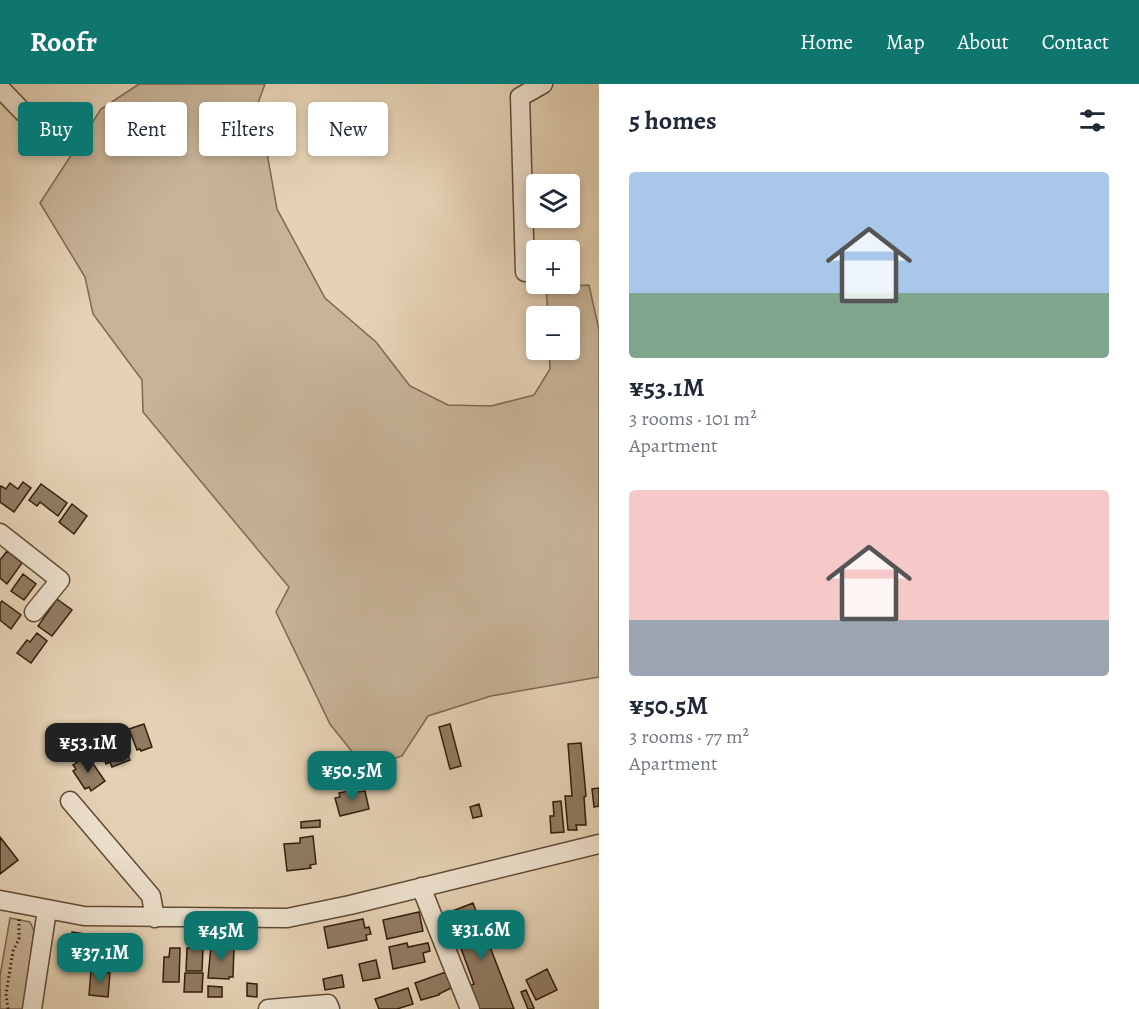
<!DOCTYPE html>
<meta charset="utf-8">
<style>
body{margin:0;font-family:Alegreya,serif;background:#f2f2f3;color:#1f2937;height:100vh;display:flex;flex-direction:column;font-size:22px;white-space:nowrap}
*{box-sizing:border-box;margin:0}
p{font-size:20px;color:#747a83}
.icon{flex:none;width:33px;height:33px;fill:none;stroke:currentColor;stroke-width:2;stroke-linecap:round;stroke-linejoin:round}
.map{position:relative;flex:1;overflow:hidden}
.drawer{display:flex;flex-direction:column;background:#fff;width:540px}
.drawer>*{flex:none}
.hud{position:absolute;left:18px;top:18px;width:490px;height:54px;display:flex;gap:12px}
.buttons{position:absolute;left:526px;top:90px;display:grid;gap:12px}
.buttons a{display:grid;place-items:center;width:54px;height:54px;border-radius:6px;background:#fff;box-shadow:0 3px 9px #0003;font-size:30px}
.price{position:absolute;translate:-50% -51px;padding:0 14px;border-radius:12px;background:#0f766e;color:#fff;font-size:20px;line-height:39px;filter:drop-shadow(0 2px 3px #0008)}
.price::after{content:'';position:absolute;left:50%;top:36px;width:18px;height:14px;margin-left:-9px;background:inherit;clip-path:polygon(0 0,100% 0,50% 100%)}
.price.current{background:#222;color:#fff}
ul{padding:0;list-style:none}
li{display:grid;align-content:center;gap:12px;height:318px;padding:0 30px}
li span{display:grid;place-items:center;height:186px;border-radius:6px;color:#555}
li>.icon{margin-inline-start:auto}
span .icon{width:108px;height:108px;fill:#fffc;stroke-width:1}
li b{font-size:26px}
h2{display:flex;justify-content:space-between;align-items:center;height:72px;padding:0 30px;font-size:26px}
.tag{padding:0 21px;border-radius:6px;background:#fff;box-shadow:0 3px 9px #0003;font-size:21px;line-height:54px}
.tag.current{background:#0f766e;color:#fff}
header{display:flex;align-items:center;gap:36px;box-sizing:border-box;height:84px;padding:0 30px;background:#0f766e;color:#fff}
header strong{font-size:28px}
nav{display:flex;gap:33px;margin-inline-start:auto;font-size:21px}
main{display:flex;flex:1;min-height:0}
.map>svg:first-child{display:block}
.green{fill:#c7b398;stroke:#7d6851;stroke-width:1.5}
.building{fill:#907c63;stroke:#331e0a;stroke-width:1.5}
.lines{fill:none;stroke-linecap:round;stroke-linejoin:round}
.minor-casing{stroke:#604b35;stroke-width:21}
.path{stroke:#331e0a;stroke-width:3;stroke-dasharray:1.5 3;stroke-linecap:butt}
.minor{stroke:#eee2cf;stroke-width:18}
</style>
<header>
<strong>Roofr</strong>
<nav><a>Home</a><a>Map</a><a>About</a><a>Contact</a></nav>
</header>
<main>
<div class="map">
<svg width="599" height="925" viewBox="0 0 599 925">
<rect width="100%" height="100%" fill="#e5d2b5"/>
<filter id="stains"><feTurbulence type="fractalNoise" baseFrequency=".00333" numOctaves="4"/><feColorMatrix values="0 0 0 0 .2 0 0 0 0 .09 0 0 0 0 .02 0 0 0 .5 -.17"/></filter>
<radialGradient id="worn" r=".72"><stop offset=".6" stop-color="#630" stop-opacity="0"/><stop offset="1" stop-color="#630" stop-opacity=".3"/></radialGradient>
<path class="green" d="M139,0h126l-7,19 19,106 48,89 51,44 34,44 38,19 43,1 43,-11 16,-26 -1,-19h21v-34h-22l-2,-29 43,-2 10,45v347l-108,19 -63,20 -26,40 -36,13 -36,-45 -54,-112 13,-25 -146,-175 -1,-32 -49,-66 -8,-37 -45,-74 61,-94z
M10,834l20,4 4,9 -10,78h-24v-33z"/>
<path class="building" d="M23,398l8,6 -17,24 -14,-10v-15l1,-1 5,3 4,-6 8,6z
M41,400l26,19 -9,13 -18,-14 -3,4 -8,-6z
M72,420l15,12 -13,18 -15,-12z
M7,467l15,12 -15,21 -7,-6v-18z
M23,490l13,10 -12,16 -13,-9z
M57,515l15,11 -20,26 -14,-10z
M2,517l19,14 -10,14 -11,-9v-17z
M37,549l10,8 -16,22 -14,-10 10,-13 3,2z
M144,640l8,23 -11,4 -1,-2 -3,1 -8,-21z
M450,640l11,42 -11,3 -11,-42z
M122,656l8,20 -18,7 -2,-5 -4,2 -3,-9 4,-1 -3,-7z
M581,659l5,53 -2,1 2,28h-10l1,5h-9l-3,-34h7l-4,-52z
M87,671l18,26 -14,10 -2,-4 -4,2 -12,-18 3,-2 -3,-4z
M599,704v18l-5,1 -2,-18z
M357,705l1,3 7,-1 4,18 -29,7 -5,-18 5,-1 -1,-4z
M561,717l3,31 -13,1 -1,-17h4l-1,-14z
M479,720l3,12 -9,2 -3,-11z
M320,736v7l-19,1v-6z
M313,752l3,28 -6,1 1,3 -24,3 -3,-27 16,-1v-5z
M0,753l18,23 -18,14z
M473,819l41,106h-36l-9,-23 5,-2 -15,-41 3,-1 -12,-30z
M419,828l4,19 -36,8 -4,-19z
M363,835l2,9 4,-1 2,7 -5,1 1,5 -39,8 -4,-21z
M72,848l19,3 -5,35 -19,-3z
M115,857h10l-1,28 -23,-1v-21l14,1z
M407,859l1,4 20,-4 2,8 -7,2 2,9 -32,7 -4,-22z
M211,862h23l-1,31h-4v2l-21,-1z
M170,864h10l-1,34h-16l1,-25h5z
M187,864h16l-1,23h-16z
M376,876l4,18 -17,3 -4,-17z
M547,885l10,21 -21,10 -10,-20z
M91,887l19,2 -2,24 -19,-2z
M446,888l5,16 -12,6v1l-18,5 -6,-17z
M185,889h18l-1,19h-18z
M342,891l2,12 -19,3 -2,-11z
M247,899l10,1v13l-10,-1z
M208,902l14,1v10h-14z
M408,904l5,16 -16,5h-18l-4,-10z
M526,906l8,18 -1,1h-5l-7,-17z"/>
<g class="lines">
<g class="minor-casing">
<path id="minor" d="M0,4l24,25
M525,188l-5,-175 23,-13
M0,449l60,47 -26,32
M70,717l81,95 4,22
M421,803l49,122
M0,816l84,16 203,2 63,-13 249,-61
M32,925l15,-99
M268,925l60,-5 2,5"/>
</g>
<path class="path" d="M8,925l-2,-15 7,-43 6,-12v-20"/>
<use href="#minor" class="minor"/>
</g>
<rect width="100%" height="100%" filter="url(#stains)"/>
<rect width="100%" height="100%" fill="url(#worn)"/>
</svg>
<div class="buttons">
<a><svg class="icon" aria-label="layers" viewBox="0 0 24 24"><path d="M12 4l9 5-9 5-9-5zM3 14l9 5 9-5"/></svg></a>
<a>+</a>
<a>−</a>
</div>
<b class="price current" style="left:88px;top:690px">¥53.1M</b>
<b class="price" style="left:352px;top:718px">¥50.5M</b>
<b class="price" style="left:481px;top:877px">¥31.6M</b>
<b class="price" style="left:221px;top:878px">¥45M</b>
<b class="price" style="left:100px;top:900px">¥37.1M</b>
<div class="hud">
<a class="tag current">Buy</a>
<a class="tag">Rent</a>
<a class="tag">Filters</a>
<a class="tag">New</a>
</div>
</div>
<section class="drawer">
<h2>5 homes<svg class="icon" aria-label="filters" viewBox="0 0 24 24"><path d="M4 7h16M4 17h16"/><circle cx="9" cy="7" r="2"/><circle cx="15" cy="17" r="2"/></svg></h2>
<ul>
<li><span style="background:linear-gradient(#a9c7e8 65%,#7fa58c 0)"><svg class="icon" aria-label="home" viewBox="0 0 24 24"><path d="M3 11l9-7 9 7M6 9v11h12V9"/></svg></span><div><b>¥53.1M</b><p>3 rooms · 101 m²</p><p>Apartment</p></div></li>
<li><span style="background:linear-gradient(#f6c9c9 70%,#9aa5b1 0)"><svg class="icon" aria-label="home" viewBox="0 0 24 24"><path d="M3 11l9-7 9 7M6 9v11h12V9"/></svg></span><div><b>¥50.5M</b><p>3 rooms · 77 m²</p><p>Apartment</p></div></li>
</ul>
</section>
</main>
